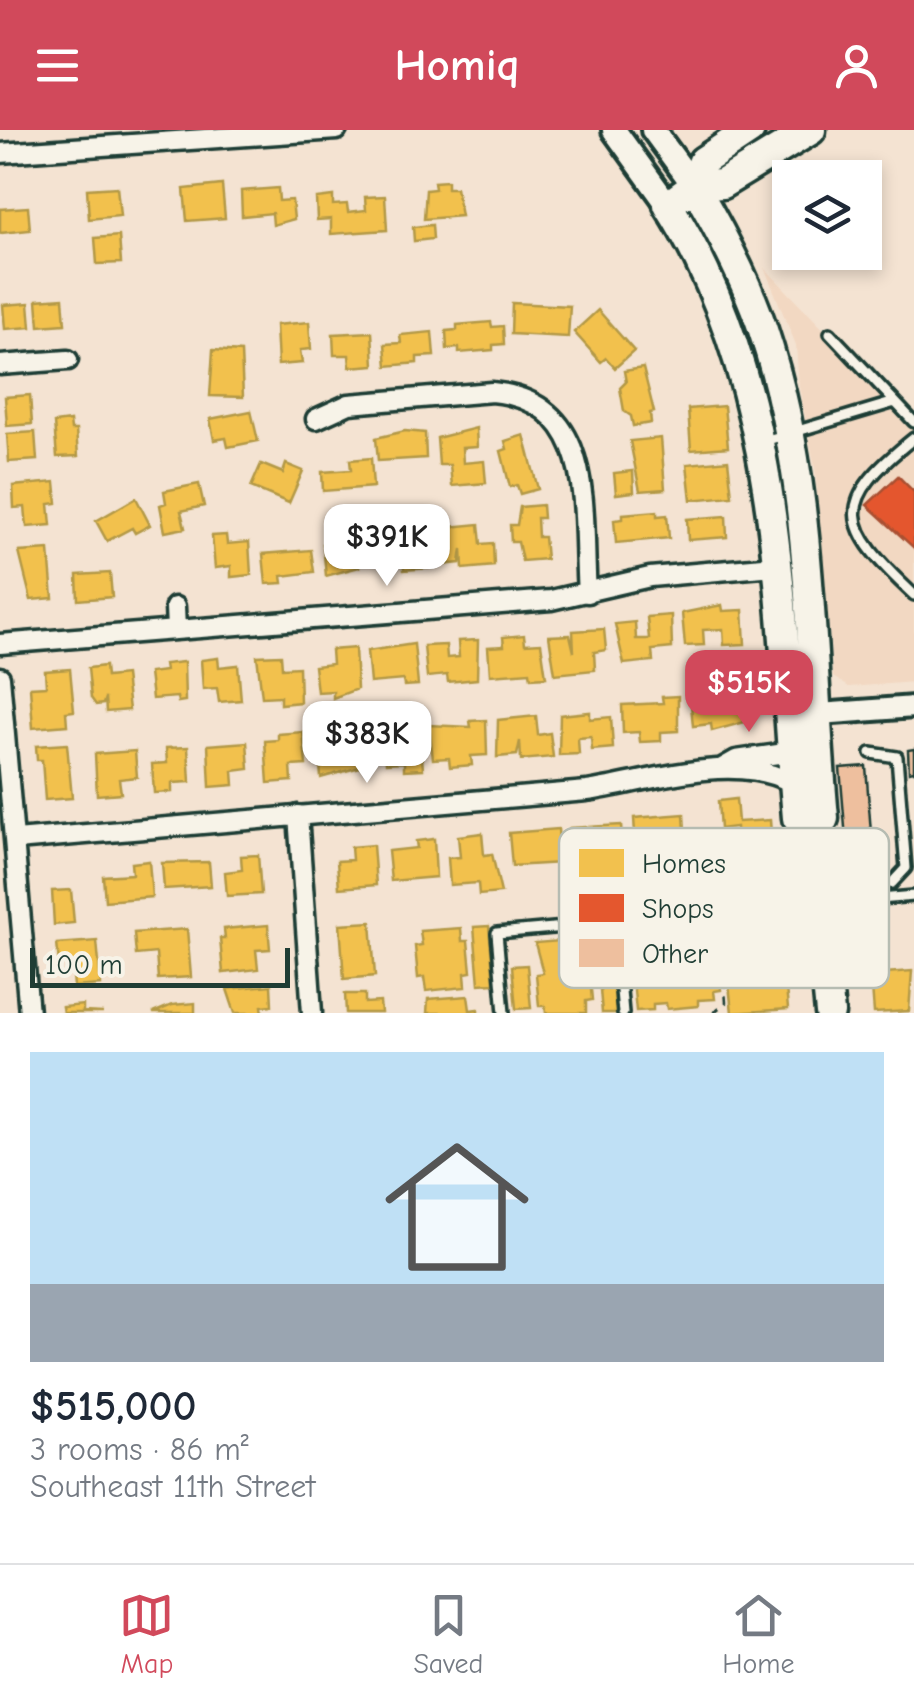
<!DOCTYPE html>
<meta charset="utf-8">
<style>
body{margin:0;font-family:"Comic Neue",sans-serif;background:#f2f2f3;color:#1f2937;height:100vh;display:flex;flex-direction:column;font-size:38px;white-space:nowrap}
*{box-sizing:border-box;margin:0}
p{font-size:32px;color:#747a83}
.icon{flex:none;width:55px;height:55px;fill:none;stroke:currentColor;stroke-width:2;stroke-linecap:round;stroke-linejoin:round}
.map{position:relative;height:883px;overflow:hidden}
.side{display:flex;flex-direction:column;background:#fff;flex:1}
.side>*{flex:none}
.tools{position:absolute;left:772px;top:30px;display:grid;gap:20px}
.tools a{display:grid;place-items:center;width:110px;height:110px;border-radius:0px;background:#fff;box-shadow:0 5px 15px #0003;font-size:50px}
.scale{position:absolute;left:30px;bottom:25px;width:260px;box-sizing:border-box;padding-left:10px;border:5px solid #1f3d34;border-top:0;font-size:28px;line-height:35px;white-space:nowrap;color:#1f3d34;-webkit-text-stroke:8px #f7f3e8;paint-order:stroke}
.price{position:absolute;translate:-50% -85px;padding:0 22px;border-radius:20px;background:#fff;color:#222;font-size:32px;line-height:65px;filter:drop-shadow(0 2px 5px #0008)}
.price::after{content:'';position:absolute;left:50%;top:60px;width:30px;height:22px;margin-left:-15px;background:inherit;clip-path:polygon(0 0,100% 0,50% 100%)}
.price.active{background:#d1495b;color:#fff}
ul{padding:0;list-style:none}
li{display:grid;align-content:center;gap:20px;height:530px;padding:0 30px}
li+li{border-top:2px solid #e0e1e3}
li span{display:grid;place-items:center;height:310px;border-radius:0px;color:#555}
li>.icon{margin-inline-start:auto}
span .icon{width:180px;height:180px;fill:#fffc;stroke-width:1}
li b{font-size:42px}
header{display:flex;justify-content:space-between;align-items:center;height:130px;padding:0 30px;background:#d1495b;color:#fff;font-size:45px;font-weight:600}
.dock{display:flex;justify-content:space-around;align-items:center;height:140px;border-top:2px solid #e0e1e3;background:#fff;font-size:28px;color:#747a83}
.dock a{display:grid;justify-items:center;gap:5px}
.dock .active{color:#d1495b}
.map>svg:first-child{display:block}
.built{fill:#f2d8c2}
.homes{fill:#f2c14e;stroke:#b39946;stroke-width:2.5}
.shops{fill:#e4572e;stroke:#a94f30;stroke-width:2.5}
.building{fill:#eebf9e;stroke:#1f3d34;stroke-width:2.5}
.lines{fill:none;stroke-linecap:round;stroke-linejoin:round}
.service-casing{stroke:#1f3d34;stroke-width:16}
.minor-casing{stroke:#1f3d34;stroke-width:25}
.tertiary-casing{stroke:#1f3d34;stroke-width:28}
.secondary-casing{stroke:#1f3d34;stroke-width:30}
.primary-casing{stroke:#1f3d34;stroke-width:35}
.path{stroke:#1f3d34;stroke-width:2.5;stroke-dasharray:8 8;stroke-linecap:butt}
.service{stroke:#f7f3e8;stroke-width:9}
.minor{stroke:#f7f3e8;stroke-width:18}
.tertiary{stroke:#f7f3e8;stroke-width:20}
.secondary{stroke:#f7f3e8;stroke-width:22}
.primary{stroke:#f7f3e8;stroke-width:28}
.key{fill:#f7f3e8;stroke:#b6bcb2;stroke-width:2.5}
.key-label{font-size:28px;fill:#1f3d34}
</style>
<header><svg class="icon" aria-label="menu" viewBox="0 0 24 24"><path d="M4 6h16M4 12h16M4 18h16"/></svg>Homiq<svg class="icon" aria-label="person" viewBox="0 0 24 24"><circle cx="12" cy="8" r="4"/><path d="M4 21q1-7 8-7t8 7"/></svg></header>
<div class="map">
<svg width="914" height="883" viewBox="0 0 914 883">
<rect width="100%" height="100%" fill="#f4e3d2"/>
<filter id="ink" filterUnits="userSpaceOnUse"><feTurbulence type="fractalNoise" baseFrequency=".01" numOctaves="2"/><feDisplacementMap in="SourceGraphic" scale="20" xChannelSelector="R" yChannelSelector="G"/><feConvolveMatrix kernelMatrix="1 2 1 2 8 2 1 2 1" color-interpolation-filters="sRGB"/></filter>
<g filter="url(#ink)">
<path class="built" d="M764,137l150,157v258l-65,5 -16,-10 -18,-209 -16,-81 -3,-42z"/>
<path class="homes" d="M447,51v7h9l5,28 -37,3 2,-29 9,-1 -1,-7z
M222,55l3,33 -38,3 -3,-32z
M117,57l3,29 -31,3 -2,-30z
M278,58l1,13 13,-1 2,19 -21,6 -1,-12 -30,3 -1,-25z
M333,66v9l14,-1 1,8 18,-2 -1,-13 20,-1 2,34 -56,4v-15l-14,1 -1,-22z
M28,77l2,23 -30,3v-24z
M432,95l1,14 -19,2 -1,-14z
M119,106l2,27 -24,1 -2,-26z
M63,168l2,26 -26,2 -2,-26z
M29,173l2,24 -26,2 -2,-24z
M512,173l58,3 -2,31 -57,-3z
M598,180l36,41 -19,17 -9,-10 -5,4 -27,-30z
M309,192l2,27 -11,1 2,13 -24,2 -2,-40z
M491,192l1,5 11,-1 1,18 -11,1v5l-34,3v-5l-12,1 -1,-18 11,-1v-5z
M372,202l2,33 -24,2 -1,-12h-15l-1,-21z
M432,202l2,24 -17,1v6l-30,3 -2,-22 16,-1 -1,-8z
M213,220l28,2 2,45 -33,-1z
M643,238l11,44 -4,1 1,10 -18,3 -2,-10 -7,-5 -4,-23 6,-6 -2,-11z
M30,265l2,29 -25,2 -2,-29z
M724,276l4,41 -37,3 -3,-41z
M251,281l7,30 -30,6 -2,-9 -12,2 -4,-21z
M70,291l1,9h5l2,26 -21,1 -3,-34z
M476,298l1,19 -15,1 1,15 21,-2 2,22 -34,3 -2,-21h-11l-2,-27z
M405,301l20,2 1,25 -48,3 -2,-23z
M35,302l2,28 -28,2 -2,-28z
M524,305l14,54 -18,5 -3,-9 -7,2 -9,-36 6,-2 -2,-8z
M661,308l4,51 -25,2 -10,-50z
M371,328l2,29 -50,4 -1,-19 29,-2 -1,-10z
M728,330l4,36 -41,4 -4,-36z
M261,334l22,9 3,-9 17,7 -14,32 -38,-16z
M633,341l1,21 -18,2 -2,-21z
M55,352l2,21 -8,1 2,21 -24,2 -2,-20 -11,1 -1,-22z
M199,354l5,22 -23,5 4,17 -20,4 -5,-27 6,-2 -2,-12z
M136,368l14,27 -15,8 -3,-5 -25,13 -11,-20z
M542,375l1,13h-6l1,19h6l2,22 -24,2 -4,-19h-7l-1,-17h7l3,-18z
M657,381v5l10,-1 2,23 -53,5 -2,-23 9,-1v-5z
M726,386l1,21 -39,3 -1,-21z
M479,394l2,20 12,-1 1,23 -31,3 -1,-20 -2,14 -20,2 -1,-37z
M424,397l5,41 -25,2 -1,-14 -15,1 -3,-27z
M226,405l1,9 22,-2 2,33 -20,2v-11l-16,2 -3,-32z
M357,411l2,26 -33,9 -3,-32z
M49,420l4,48 -22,2 -12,-48z
M311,420l3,22 -32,4 1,7 -17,1 -3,-30z
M110,443l2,24 -34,3 -1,-25z
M722,475l1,6 20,-1 2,34 -21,1 -1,-16 -20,1 1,15 -19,1 -3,-33z
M671,485l1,33 -20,2 1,11 -29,3 -9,-40 20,-2 1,17h13l-2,-22z
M604,499l2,21 -12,2 1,18 -40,4 -6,-38 21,-1 4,17 -1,-21z
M524,505l1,9 16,-1 5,34 -15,1 -1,-6 -40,3 -2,-28 16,-1 -1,-9z
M478,510l-1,39 -29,3 -1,-7 -20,2 -3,-31 22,-1 1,13 12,-1 -1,-16z
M414,514l4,41 -14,1 -1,-6 -33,3 -3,-32z
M355,518l2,41 -24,9v-7l-16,1 -3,-26 18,-2 -1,-14z
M281,525l1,13 17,-1 1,35 -20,2v-8l-18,1 -5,-41z
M218,528l1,9 19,-2 3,35 -22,2 -2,-14 -14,1 -2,-29z
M184,532l1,39 -7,1 -1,-5 -25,2 -3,-26 16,-2 -1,-7z
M105,536l1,11 19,-2 4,35 -23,2 -1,-14 -2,6 -7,1 -5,-7 -3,-30z
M70,539l4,42 -8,1 1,13 -34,3 -3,-41 16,-1 -1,-15z
M748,558l4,32 -40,11 -1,-7 -18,2 -3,-32 19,-2 2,15 19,-2 -2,-15z
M678,566v35l-17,1v9l-21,1 -1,-10 -16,1 -1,-28 41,-2 -1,-6z
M590,582v7l21,-2 2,31 -21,2 -1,-13 -13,1 1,16 -20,1 1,-40z
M536,586l2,19 12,-2 3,24 -32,3 -1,-19 -3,14 -20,2 1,-37z
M486,590l1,35 -16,1 1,9 -22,2 -1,-9 -16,1 -4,-34 42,2 -1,-6z
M303,602l3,33 -15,1 1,15 -24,2 -3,-42 13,-1v-6z
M346,604l1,6 19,-2 1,27 -46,13 -3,-42z
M420,606l3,33 -19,1v-8l-18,1 -2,-26z
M247,612l2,27 -16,2 1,14 -24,2 -2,-42z
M67,614l5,54 -27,2 -3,-40h-5l-1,-14z
M188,617l2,35 -18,1v9l-18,1 -2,-29 15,-1 -1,-15z
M135,621l2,26 -18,2 2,14 -24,2 -2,-41z
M736,669l2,23 32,-2 2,26 -16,1v-8l-19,1 -1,-13 -16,2 -2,-28z
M684,684l2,33 -50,3 -2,-32z
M621,695l2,32 -51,4 -2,-33z
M558,699l3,34 -49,3 -3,-33z
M482,703l2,22 8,-1 9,39 -22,2 -1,-12 -28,2 -2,-27 12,-1 -2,-21z
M434,709l2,38 -45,4 -3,-30 29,-3 -1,-7z
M373,715l3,40 -37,3 -2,-27 15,-1 -1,-13z
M258,725l3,39 -34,2 -2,-24 17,-2 -1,-14z
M149,731l3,36 -47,4 -2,-25 29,-2 -1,-11z
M209,732l2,24 -47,3 -2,-26z
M71,760l3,33 -20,2 -2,-34z
M371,792l4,54 -31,3 -4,-55z
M268,795l2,24 -14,1 2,19 -35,4 -3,-35h5l-1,-9z
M489,796l5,57 -15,1 -5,-57z
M461,798l1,13h6l3,31 -6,1 1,14 -40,4 -2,-14 -6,1 -3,-32 7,-1 -2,-14z
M187,799l4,48 -33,2 -2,-26 -20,2 -2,-22z
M584,809l-1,30h6l3,31 -6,1v12h-40l-1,-7h-6l-3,-32 7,-1 -8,-30z
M97,811l4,44 -27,2 -2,-25 -13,1 -2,-19z
M609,812l7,71h-14l-6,-70z
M693,823l1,7 16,-2 1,7h8l2,25 -7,1 1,8 -17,1v6l-31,3 -1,-6 -13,1v6l-17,1 -5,-51 31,3v-7z
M773,825l3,23 9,-1 3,32 -56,4 -3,-29 7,-1 -3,-24z
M527,835l4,43 -15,1 -4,-43z
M912,841l-3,40 -35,2 -3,-39z
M271,855l1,20 -10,1 1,7h-28l-8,-24z
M345,864h20v9l15,-1 1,11h-35z
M468,866l2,14 8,-1v4h-51l1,-14z
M195,873v10h-42l19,-8z
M83,875v7l20,1h-40l-1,-6z"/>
<path class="shops" d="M898,346l16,16v56l-47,-43z"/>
<path class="building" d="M914,619v22l-5,1 -1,-22z
M866,636l8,107 -25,2 -9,-107z"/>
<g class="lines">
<g class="service-casing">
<path id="service" d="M830,203l84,89
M914,308c-81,65 -75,87 0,157
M764,311l131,-39
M824,759l68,-6 14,-15 -9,-111 -26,-4
M615,794l8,89
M504,883l-7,-80 417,-37"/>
</g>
<g class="minor-casing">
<path id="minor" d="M0,23l337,-23
M0,235l68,-5
M316,289l33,-15 143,-12c107,10 89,120 95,201
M175,477l1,23
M0,514l551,-44 99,-23 125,-11
M0,547l29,336
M722,638l14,-8 56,-8
M298,685l14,198
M16,710l571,-49c63,-9 148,-41 207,-7"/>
</g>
<g class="tertiary-casing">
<path id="tertiary" d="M806,585l108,-8"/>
</g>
<g class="secondary-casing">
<path id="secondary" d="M614,0l54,75
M653,0l41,56"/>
</g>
<g class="primary-casing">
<path id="primary" d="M811,0l-89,54 -28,2 -26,19c116,182 111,405 129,613l16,25 17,170
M694,56c27,46 52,93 69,144 52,155 46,327 61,488l-11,25
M694,56l9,-25 47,-31"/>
</g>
<path class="path" d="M713,883l13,-10 -4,-59 48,-5 -2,-15"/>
<use href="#service" class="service"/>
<use href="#minor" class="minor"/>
<use href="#tertiary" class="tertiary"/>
<use href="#secondary" class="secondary"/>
<use href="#primary" class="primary"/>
</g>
</g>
<rect x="559" y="698" width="330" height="160" rx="15" class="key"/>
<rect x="579" y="719" width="45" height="28" fill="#f2c14e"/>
<rect x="579" y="764" width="45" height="28" fill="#e4572e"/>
<rect x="579" y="809" width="45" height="28" fill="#eebf9e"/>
<g class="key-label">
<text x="642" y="743">Homes</text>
<text x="642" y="788">Shops</text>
<text x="642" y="833">Other</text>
</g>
</svg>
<div class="tools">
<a><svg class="icon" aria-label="layers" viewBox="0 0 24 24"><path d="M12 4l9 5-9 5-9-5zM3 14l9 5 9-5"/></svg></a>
</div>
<div class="scale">100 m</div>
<b class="price" style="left:387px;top:459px">$391K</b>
<b class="price active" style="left:749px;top:605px">$515K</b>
<b class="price" style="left:367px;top:656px">$383K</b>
</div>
<section class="side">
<ul>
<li><span style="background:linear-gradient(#bfe0f5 75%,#9aa5b1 0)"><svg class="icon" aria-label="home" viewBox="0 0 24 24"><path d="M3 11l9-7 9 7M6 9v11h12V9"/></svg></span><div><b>$515,000</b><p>3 rooms · 86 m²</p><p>Southeast 11th Street</p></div></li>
</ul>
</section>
<nav class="dock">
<a class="active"><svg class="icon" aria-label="map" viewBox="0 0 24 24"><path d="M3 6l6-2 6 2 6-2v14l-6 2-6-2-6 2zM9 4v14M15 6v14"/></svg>Map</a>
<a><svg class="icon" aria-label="saved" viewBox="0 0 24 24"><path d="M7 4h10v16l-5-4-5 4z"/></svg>Saved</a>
<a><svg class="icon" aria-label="home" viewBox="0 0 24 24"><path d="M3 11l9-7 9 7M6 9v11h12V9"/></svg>Home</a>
</nav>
